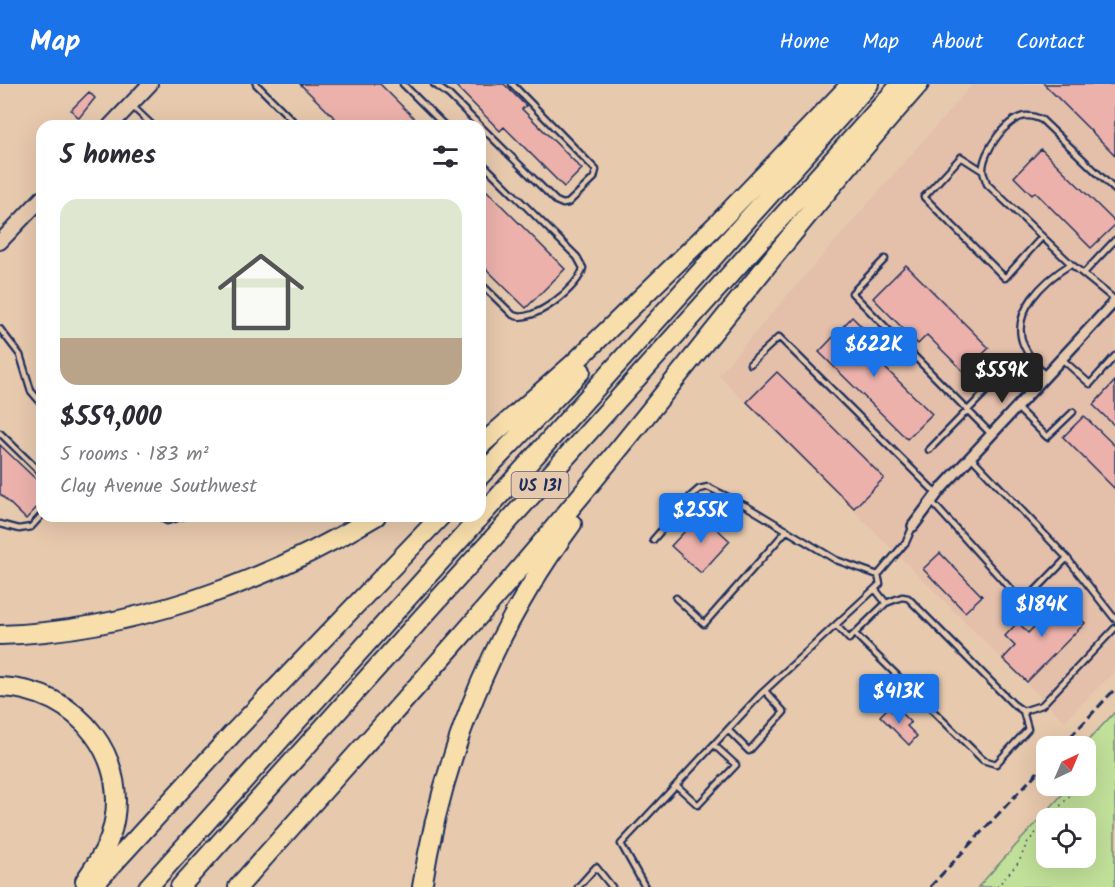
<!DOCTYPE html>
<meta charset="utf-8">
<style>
body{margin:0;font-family:Kalam,sans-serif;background:#f2f2f3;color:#2b2b33;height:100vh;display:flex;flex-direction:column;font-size:22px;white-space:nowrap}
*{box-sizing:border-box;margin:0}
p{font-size:20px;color:#7c7c81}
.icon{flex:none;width:33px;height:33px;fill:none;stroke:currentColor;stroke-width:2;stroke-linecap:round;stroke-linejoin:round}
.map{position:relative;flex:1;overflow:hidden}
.panel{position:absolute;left:36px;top:36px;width:450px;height:402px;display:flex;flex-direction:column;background:#fff;border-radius:18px;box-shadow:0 6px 24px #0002}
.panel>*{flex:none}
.needle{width:39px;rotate:44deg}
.tools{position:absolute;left:1036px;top:652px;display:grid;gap:12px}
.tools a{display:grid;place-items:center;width:60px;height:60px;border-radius:12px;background:#fff;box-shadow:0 6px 24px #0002;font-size:30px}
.price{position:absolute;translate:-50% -51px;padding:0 14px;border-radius:6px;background:#1a73e8;color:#fff;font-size:20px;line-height:39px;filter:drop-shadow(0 2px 3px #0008)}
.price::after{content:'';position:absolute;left:50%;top:36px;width:18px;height:14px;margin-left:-9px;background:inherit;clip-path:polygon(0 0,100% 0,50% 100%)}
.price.on{background:#222;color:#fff}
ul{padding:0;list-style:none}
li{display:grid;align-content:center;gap:12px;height:318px;padding:0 24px}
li+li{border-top:2px solid #e1e1e2}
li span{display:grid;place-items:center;height:186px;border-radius:18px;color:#555}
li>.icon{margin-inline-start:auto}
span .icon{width:108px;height:108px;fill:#fffc;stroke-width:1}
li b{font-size:26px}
h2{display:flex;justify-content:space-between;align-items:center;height:72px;padding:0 24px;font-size:26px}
header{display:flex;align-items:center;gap:36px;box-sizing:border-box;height:84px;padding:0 30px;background:#1a73e8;color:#fff}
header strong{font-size:28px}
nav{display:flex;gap:33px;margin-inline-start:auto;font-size:21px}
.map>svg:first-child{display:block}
.built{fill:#e4bfaa}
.green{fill:#c1e099;stroke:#6e887c;stroke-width:1.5;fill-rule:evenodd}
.building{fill:#ecb1ab;stroke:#1b2f5e;stroke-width:1.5}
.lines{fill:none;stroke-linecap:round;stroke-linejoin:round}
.lane-casing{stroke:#1b2f5e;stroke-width:9}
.street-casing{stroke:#1b2f5e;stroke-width:14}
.secondary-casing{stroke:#1b2f5e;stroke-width:18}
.highway-casing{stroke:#1b2f5e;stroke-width:22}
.path{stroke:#1b2f5e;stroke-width:1.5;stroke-dasharray:1.5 4.5;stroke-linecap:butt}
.lane{stroke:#e7c9ad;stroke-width:4.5}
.street{stroke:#e7c9ad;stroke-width:9}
.secondary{stroke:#e7c9ad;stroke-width:14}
.highway{stroke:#f8deab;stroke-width:18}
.rail{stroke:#1b2f5e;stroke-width:3;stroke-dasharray:9 4.5;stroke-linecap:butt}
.labels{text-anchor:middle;stroke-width:4.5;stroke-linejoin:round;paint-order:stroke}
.shield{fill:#e7c9ad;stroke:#585d76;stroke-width:1.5}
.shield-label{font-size:16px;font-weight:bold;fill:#1b2f5e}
</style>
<header>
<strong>Map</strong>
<nav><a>Home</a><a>Map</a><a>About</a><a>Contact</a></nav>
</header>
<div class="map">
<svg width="1115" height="803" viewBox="0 0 1115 803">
<rect width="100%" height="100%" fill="#e7c9ad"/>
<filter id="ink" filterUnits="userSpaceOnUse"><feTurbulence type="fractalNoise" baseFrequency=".0167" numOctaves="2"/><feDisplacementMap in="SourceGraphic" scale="12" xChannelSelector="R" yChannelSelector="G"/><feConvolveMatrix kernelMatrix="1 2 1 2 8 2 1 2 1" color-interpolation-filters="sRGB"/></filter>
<g filter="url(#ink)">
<path class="built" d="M973,0h142v587l-51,50 -346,-346z"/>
<path class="green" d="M1115,628v175h-137l92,-101h16v-18l6,-6 -6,-6v-9h-4zM1047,735h39v39h-39z"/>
<path class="building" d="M300,0h80l42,42h-79z
M454,0h50l22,22 -4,3 60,60 -18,18 -60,-60 -4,4z
M1044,0h71v71z
M89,8l6,6 -16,20 -8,-8z
M1041,65l74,73v3l-24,23 -56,-56 -3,3 -18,-18z
M480,100l85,85 -39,39 -46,-45z
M906,181l83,83 -25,24 -37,-37 -9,9 -45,-46z
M852,233l28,28 -9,9 61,60 -25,25 -88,-87z
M777,288l107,106 -30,30 -107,-106z
M1115,297v45l-22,-21z
M1084,332l31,30v43l-52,-52z
M0,361l42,40v17l-16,17 -26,-25z
M701,430l29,27 -29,32 -30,-27z
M940,469l42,43 -17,16 -42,-43z
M1056,510l29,29 -58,59 -24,-23 12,-13 -10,-10 13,-14 10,11 14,-14 -5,-5z
M888,624l7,6 4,-3 12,12 -4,3 10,10 -8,9 -29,-29z"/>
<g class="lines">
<g class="lane-casing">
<path id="lane" d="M256,0l42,42
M403,0l42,42
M434,0l15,11 107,106 7,3 5,-1 26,-25 2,-8 -84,-86
M132,22l21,20
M480,77l97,96 6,11c-3,18 -51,57 -70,47l-33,-32
M983,87l-22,-14 -37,40 81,81 37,-41
M885,175l-33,34 140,142
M1071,180l-84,-80c-1,-4 -4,-10 -4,-14 -1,-18 26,-56 45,-54 5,0 10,2 14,4l73,70
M1084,189l31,-33
M0,245l20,26 11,36 11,13
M1063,276l27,24 25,-28
M750,280l29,-27 158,157
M1046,293c-7,-9 -17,-20 -22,-31 -15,-34 21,-66 47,-82l44,36
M1017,324l30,29 26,-25
M0,349l42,41
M929,366l72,-74
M971,373l96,101
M931,417l83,92 8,4 8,-1 37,-38 48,61
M159,432l8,5 17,-5
M0,440l19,5 12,-2 11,-12
M653,456l38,-44 8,-7 9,-2 40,20 88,53 42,15 28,-33 7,-16
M676,514l28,26 83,-94
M886,519l16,-6 6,1 105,106 10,7 19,-6 73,-77
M836,541l13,14 37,-36 -11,-14
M855,550l128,126 13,4 32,-35 -5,-18
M728,646l21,21 35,-39 -19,-21
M676,701l22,20 38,-40 -22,-20
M578,803l18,-20 16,20
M645,803l-24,-43 140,-150 119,-110 -2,-9"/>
</g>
<g class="street-casing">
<path id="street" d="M913,442l27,-36 175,-189"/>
</g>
<g class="secondary-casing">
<path id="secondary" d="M110,42l40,-42
M0,158l42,-44"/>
</g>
<g class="highway-casing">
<path id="highway" d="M480,362l94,-83 143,-139 134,-140
M480,392l101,-105
M0,551c131,-4 265,-52 376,-119
M0,603c78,2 135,74 110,150 -5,16 -16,30 -25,44
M92,803l142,-155 207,-216
M148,803l721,-803
M180,803l721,-803
M238,803c112,-127 227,-251 335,-382 116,-140 226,-285 346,-421
M422,803c21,-132 70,-255 150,-363"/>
</g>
<path class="path" d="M1086,696l12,-13
M1048,735l31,-33
M997,803l22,-25 8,-19 20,-23"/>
<use href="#lane" class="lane"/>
<use href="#street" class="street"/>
<use href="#secondary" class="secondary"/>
<use href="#highway" class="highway"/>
<path class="rail" d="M1061,663l54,-58
M930,803l117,-125"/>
</g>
</g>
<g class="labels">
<rect class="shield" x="511.5" y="388" width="57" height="26" rx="4.5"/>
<g class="shield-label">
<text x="540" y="407">US 131</text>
</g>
</g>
</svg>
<div class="tools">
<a><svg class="needle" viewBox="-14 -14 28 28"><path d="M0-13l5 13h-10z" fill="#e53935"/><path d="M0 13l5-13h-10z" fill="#7c7c81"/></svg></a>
<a><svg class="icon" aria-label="locate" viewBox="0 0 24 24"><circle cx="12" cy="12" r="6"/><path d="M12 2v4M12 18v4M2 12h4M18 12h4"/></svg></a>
</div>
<b class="price" style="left:874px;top:294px">$622K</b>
<b class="price on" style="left:1002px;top:320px">$559K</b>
<b class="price" style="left:701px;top:460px">$255K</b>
<b class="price" style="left:1042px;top:554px">$184K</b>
<b class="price" style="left:899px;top:641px">$413K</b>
<section class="panel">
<h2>5 homes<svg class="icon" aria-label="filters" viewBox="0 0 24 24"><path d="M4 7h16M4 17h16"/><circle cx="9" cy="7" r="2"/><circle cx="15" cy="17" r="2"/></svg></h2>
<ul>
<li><span style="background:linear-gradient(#dfe7d0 75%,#b9a48a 0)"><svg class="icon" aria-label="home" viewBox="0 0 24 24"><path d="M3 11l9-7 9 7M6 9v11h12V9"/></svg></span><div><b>$559,000</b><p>5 rooms · 183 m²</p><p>Clay Avenue Southwest</p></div></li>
</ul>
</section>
</div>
